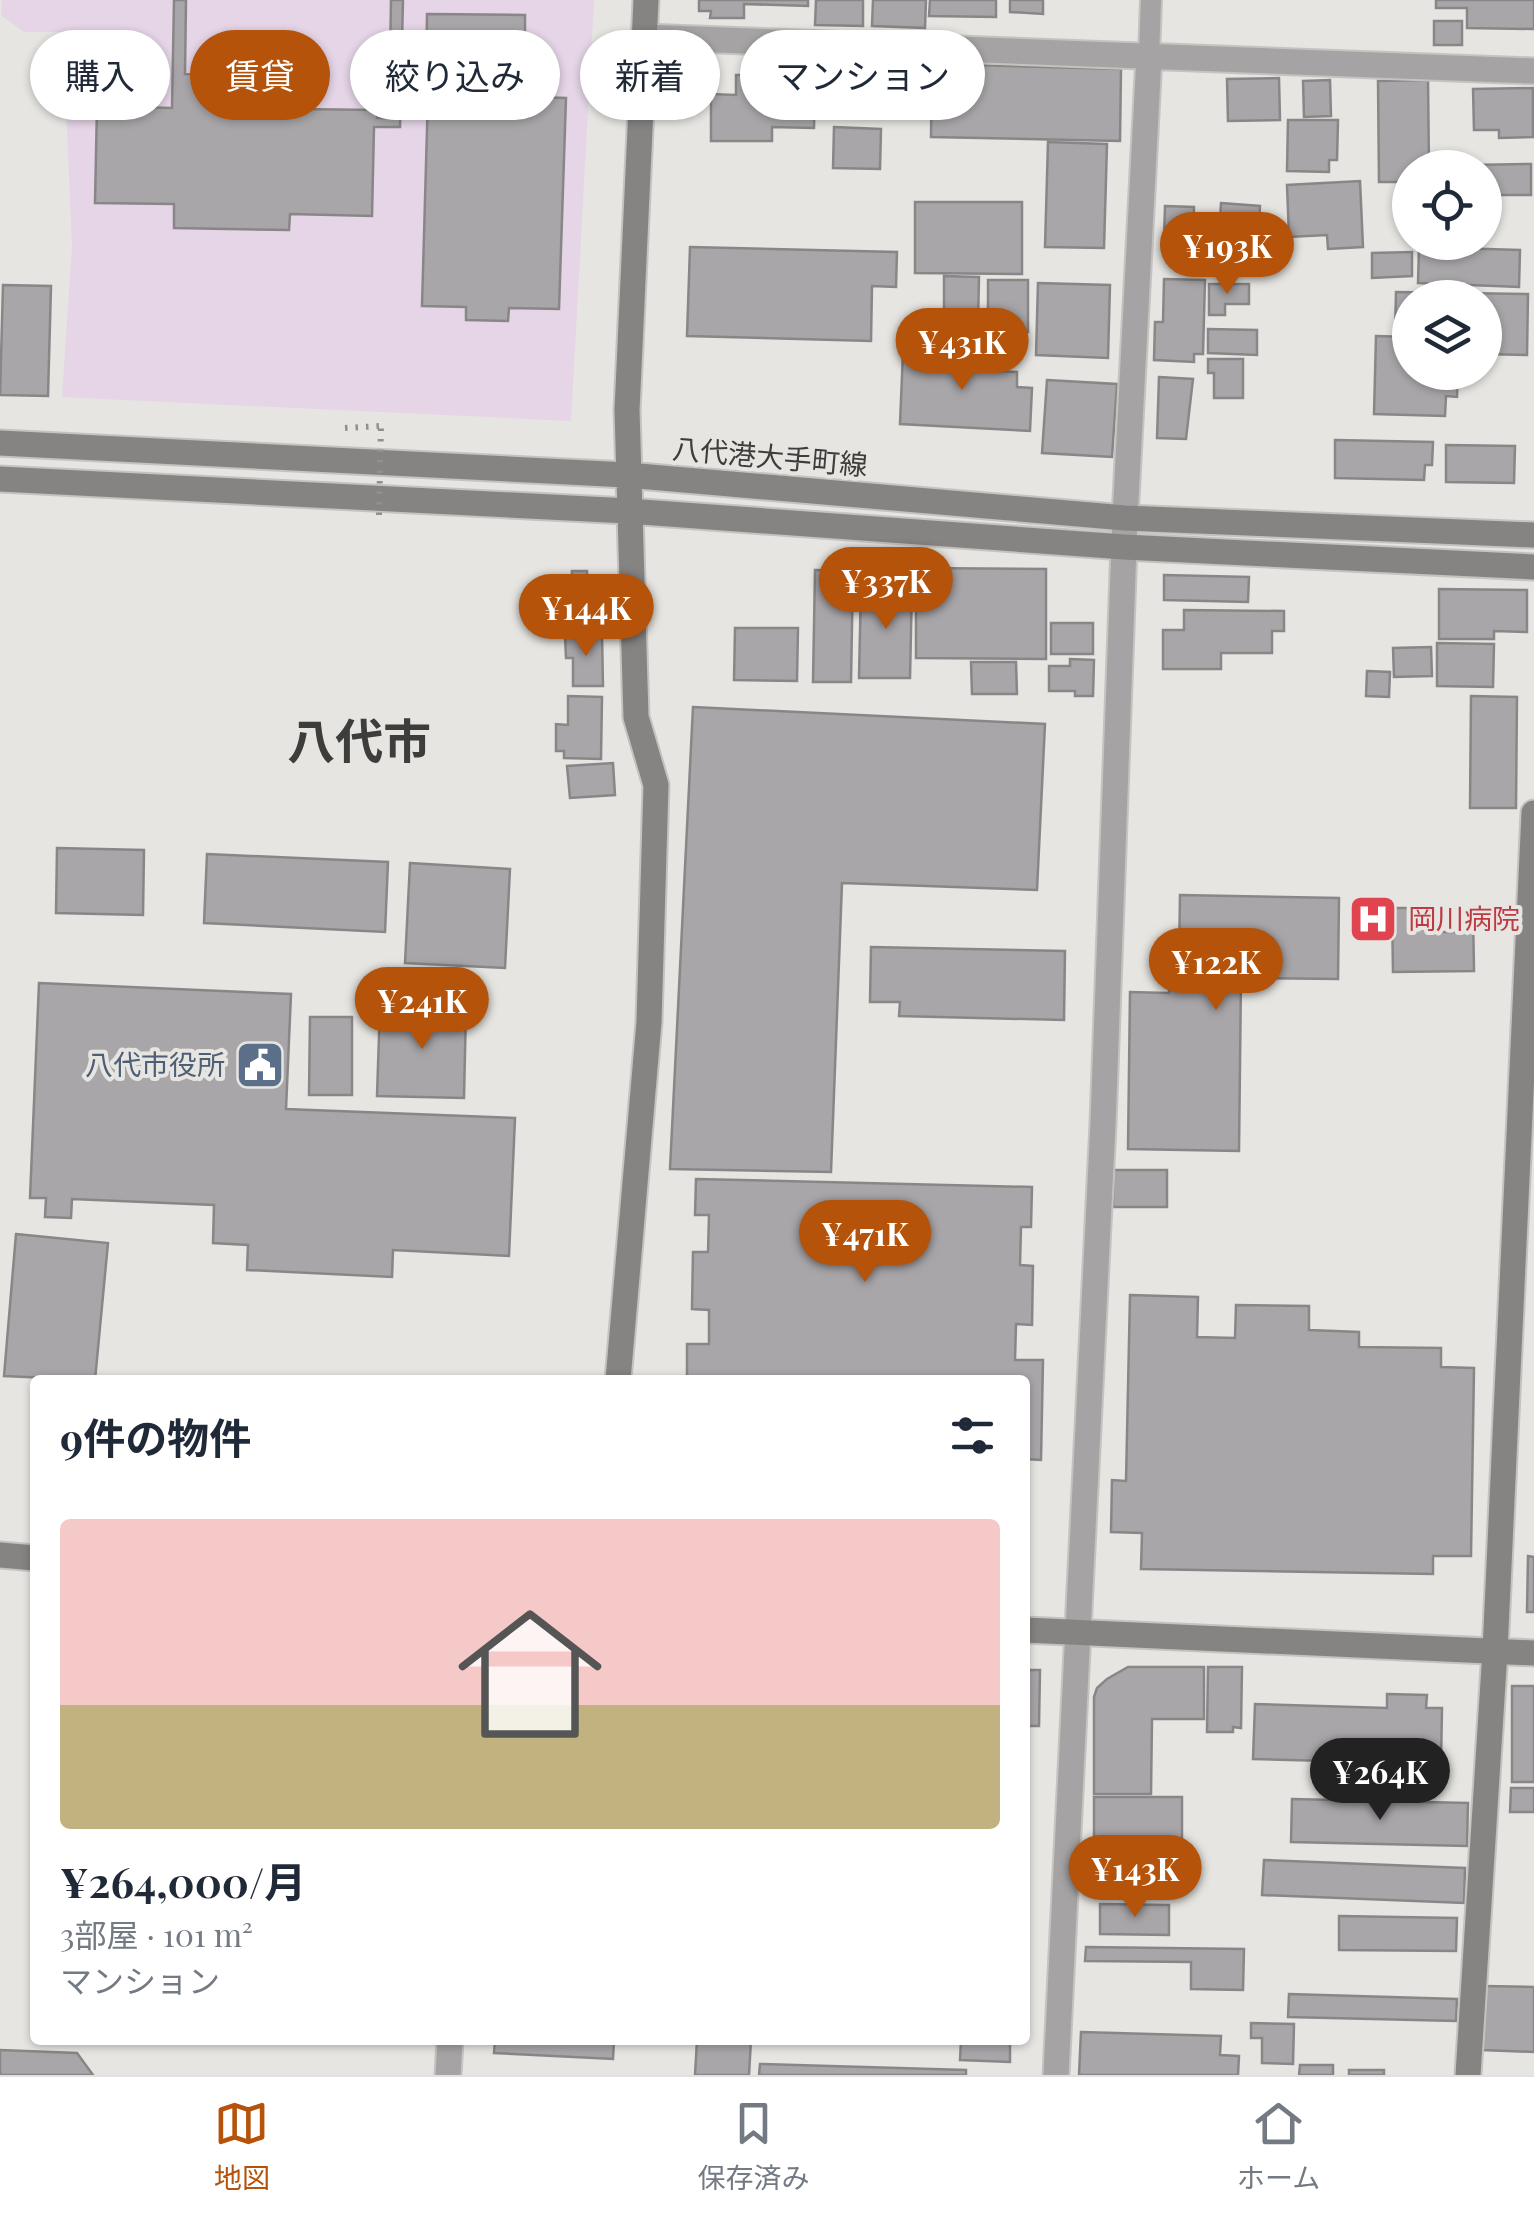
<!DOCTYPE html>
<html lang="ja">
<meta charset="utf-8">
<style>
body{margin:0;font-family:"Playfair Display","Noto Sans JP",serif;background:#f2f2f3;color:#1f2937;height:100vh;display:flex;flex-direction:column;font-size:38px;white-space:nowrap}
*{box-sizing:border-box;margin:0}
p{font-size:32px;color:#747a83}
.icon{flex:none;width:55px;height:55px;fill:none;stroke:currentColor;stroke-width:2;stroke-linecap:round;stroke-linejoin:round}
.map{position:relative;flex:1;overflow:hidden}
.panel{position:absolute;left:30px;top:1375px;width:1000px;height:670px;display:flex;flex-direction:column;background:#fff;border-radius:10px;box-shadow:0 2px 8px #0004}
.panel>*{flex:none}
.top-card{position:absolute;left:30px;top:30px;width:1000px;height:90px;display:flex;gap:20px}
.tools{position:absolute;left:1392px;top:150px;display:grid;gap:20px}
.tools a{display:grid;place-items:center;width:110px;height:110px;border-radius:50%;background:#fff;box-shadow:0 2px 8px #0004;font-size:50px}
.price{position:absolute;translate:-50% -85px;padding:0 22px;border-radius:35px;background:#b45309;color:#fff;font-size:32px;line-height:65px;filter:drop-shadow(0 2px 5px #0008)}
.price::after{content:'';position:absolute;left:50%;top:60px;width:30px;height:22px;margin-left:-15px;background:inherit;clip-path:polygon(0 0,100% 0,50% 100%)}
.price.on{background:#222;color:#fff}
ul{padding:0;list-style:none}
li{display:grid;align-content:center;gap:20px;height:530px;padding:0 30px}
li span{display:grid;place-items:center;height:310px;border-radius:10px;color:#555}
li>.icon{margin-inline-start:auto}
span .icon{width:180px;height:180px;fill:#fffc;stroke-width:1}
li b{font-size:42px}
h2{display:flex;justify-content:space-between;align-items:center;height:120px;padding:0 30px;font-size:42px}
.chip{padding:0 35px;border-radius:45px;background:#fff;box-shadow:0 2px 8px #0004;font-size:35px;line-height:90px}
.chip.on{background:#b45309;color:#fff}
.dock{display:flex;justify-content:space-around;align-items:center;height:140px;border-top:2px solid #e0e1e3;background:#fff;font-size:28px;color:#747a83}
.dock a{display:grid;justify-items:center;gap:5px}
.dock .on{color:#b45309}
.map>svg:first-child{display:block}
.education{fill:#e5d5e7}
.building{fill:#a9a6a9;stroke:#898688;stroke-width:2.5}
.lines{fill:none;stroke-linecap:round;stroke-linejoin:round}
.lane-casing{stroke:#c4c3c0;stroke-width:24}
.street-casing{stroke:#c4c3c0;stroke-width:29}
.secondary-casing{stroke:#c4c3c0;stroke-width:29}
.path{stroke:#91908d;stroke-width:6;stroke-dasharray:2.5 8;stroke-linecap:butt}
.lane{stroke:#a5a3a3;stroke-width:20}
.street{stroke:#a5a3a3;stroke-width:25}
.secondary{stroke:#868383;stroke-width:25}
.path-bridge{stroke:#91908d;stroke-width:6;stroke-dasharray:2.5 8;stroke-linecap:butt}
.labels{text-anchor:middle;stroke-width:8;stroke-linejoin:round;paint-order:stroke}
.street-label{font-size:28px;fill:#3d3d3b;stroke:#e6e5e1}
.health-label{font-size:28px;fill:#be3a42;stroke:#e6e5e1;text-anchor:start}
.service-label{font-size:28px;fill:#4e5e75;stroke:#e6e5e1;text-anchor:end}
.town-label{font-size:48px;font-weight:bold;fill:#3d3d3b;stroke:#e6e5e1}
</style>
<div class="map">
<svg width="1534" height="2075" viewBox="0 0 1534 2075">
<rect width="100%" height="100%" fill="#e6e5e1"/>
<path class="education" d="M2,0h592l-23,421 -509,-24 10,-150 -9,-215h-39l-23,-17z"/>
<path class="building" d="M174,0h12l-1,74 113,3 -1,32 80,1v8h12l2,-118h12l-3,127h-26l-2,89 -82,-2 -1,16 -115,-2v-24l-79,-1 2,-97 75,2z
M699,0h109v6l-64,-2v14h-34l1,-7h-12z
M816,0h47v26l-48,-1z
M873,0h53l-1,28 -53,-2z
M930,0h66v17l-67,-1z
M1010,0h33v14l-33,-2z
M1436,0h98v29l-67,-1v-20h-31z
M427,14l98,1v68l-99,-1z
M1434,21h28v24h-28z
M758,54l36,1 -1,25 22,1 -1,47 -42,-1v14h-61v-47l25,1v-20h22z
M827,56l31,1 -1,45 -31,-1z
M932,64l189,5 -1,72 -189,-4z
M1279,78l1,42 -52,1 -1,-42z
M1330,80l1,36 -27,1 -1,-36z
M1428,80l1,88h-19v14h-31l-1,-101z
M1533,88v49l-34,1v-8h-25l-1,-41z
M428,94l138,4 -7,211 -50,-1 -1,13 -42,-1v-13l-44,-1z
M1288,120h50l-1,40h-8v12l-42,-1z
M834,127l47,2 -1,40 -47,-1z
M1048,142l59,2 -3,104 -59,-1z
M1531,164v31h-46v-27h-15v-3z
M1360,181l3,66 -35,2 -1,-14 -38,2 -2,-52z
M915,202h107v72l-107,-1z
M1221,203l39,3 -2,34 -39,-3z
M1165,206l29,1 -1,34 -29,-1z
M690,247l207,5 -1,35 -24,-1 -1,55 -184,-5z
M1419,247l101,3 -1,37 -101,-4z
M1412,252v24l-40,2v-25z
M944,276l35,1 -1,45 -34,-1z
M1164,279l41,1 -2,74h-9v8l-40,-2 1,-38h8z
M988,280h40v52h-40z
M1038,283l72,2 -2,73 -72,-3z
M1209,284h40v20h-24v11h-16z
M3,285l48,1 -3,110 -48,-1z
M1396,292l132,2 -1,61 -42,-1v-56h-75v36h-15z
M1208,329l49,1v25l-49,-2z
M1376,336l34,1v35h48l-1,25 -11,-1 -1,20 -71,-2z
M903,352l93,4 -1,15 22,1v15l15,1 -2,43 -130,-7z
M1208,359h35v39h-29v-25h-6z
M1159,377l34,2 -7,60 -29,-1z
M1047,380l70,4 -5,73 -70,-4z
M1335,440l98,2 -1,23h-7l-1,15 -89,-2z
M1446,445l69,1 -1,37 -68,-1z
M916,568l130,1v90l-130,-1z
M815,570l38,1 -2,111h-38z
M572,571h15v5h16l-1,51h-31z
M1164,575l85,2 -1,25 -84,-2z
M861,585h51l-2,93h-51z
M1439,589l88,1v42l-33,-1v8h-55z
M1184,610l100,1v20h-12v22h-51v16h-58v-39h21z
M1051,623h42v31h-42z
M735,628h63l-1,53 -63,-1z
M602,635l1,51h-30v-28h-7l-1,-22z
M1437,643l57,1 -1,43 -56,-1z
M1431,647l1,29 -38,1 -1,-29z
M1070,659l24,1 -1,36h-18v-5h-26v-25h21z
M971,662h45l1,32h-45z
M1367,671l23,1 -1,25 -23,-1z
M568,696l34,1 -1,62 -37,-1v-7h-8v-27l12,1z
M1471,696l46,1 -1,111h-46z
M693,707l352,17 -8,166 -195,-7 -11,289 -161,-3z
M613,763l2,32 -45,3 -3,-32z
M57,848l87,2 -1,65 -87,-2z
M207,854l181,8 -3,70 -181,-9z
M410,863l100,6 -5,99 -100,-5z
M1180,895l159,3 -1,81 -97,-1 -2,173 -111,-2 2,-157 39,1 1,-33 9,1z
M1392,908h43v24h23v-20l15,-1 1,60 -81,1z
M871,947l194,4 -1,69 -165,-4 1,-14h-30z
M39,983l252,11 -5,115 229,9 -6,138 -116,-6 -1,27 -145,-7 1,-25 -35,-2 1,-38 -142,-6 -1,19 -26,-1 1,-19h-16z
M380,1006l86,2 -2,90 -87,-2z
M310,1017h42v78h-43z
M1113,1170h54v37h-54z
M696,1179l336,8 -1,40h-10l-1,38 13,1 -1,59 -16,-1 -1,36h28l-2,100 -16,-1v-79h-338v-36h22v-34l-17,-1 1,-57h15l1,-37h-14z
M16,1234l92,9 -13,137 -91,-4z
M1130,1295l68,2 -1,40 38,1 1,-33 73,1v24l50,2v15l82,1v19l33,1 -3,188h-38v18l-292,-5 1,-36 -31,-1 1,-52 14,1z
M1528,1556l6,1v55h-7z
M1128,1667h76v52h-52l-1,75h-57v-97l3,-9 10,-9z
M1208,1667h34l-1,61 -8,-1v5h-26z
M1025,1670h15l-1,56h-14z
M1512,1686h22v96h-22z
M1387,1694l40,1 -1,13h16l-1,56 -188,-5 2,-55 132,4z
M1511,1788h23v24h-24z
M1094,1797h88v47h-88z
M1292,1799l176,4 -1,43 -176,-4z
M1264,1860l201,8 -1,35 -202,-8z
M1100,1904l69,1v30l-69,-1z
M1339,1916l118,2 -1,33 -117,-1z
M1086,1947l158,2 -1,41 -52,-1v-27l-106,-1z
M1484,1986l50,1v65l-52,-2z
M1289,1994l168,5 -1,22 -168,-4z
M1251,2023l43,1 -1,40 -31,-1v-25h-11z
M1081,2032l140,4 -1,19 19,1 -1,19h-159z
M495,2040h119l-1,19 -119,-6z
M697,2040h54l-2,35h-54z
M961,2040h49v22l-50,-2z
M0,2050l77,3 16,22h-93z
M760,2064l206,6v5h-207z
M1300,2065h33v10h-34z
M1349,2070h35v5h-35z"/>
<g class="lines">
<g class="lane-casing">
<path id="lane" d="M1149,56l2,-56"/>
</g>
<g class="street-casing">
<path id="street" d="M643,37l891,34
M448,2075l2,-35
M1056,2075l47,-951 22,-606 24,-462"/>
</g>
<g class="secondary-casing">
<path id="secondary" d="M0,443l627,32 498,43 409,17
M0,479l628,32 496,36 410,20
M618,1380l31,-358 7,-237 -20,-68 -9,-307 19,-410
M0,1555l35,3
M1025,1630l509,23
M1468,2075l27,-424 39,-838"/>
</g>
<path class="path" d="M345,428l36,-2"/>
<use href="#lane" class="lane"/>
<use href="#street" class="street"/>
<use href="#secondary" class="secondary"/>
<path class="path-bridge" d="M379,515l2,-89"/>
</g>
<defs>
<g id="hospital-square" transform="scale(2.5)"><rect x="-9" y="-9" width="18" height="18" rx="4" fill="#e0444e" stroke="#e6e5e1"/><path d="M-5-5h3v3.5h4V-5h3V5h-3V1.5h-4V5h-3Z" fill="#fff"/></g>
<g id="civic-square" transform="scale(2.5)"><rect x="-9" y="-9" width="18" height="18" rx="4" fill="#5c6f8a" stroke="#e6e5e1"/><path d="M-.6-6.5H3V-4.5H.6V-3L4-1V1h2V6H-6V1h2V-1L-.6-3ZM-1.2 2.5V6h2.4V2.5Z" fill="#fff"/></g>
</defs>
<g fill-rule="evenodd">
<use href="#hospital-square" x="1373" y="919"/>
<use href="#civic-square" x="260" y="1065"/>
</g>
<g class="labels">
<g class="street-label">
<text transform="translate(770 457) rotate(5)" y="10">八代港大手町線</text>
</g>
<g class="health-label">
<text x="1408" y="929">岡川病院</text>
</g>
<g class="service-label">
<text x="225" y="1075">八代市役所</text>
</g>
<g class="town-label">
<text x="359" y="759">八代市</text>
</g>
</g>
</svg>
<div class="tools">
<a><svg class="icon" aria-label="locate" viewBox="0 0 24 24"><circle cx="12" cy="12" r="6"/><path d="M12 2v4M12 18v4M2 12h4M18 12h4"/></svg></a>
<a><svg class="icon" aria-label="layers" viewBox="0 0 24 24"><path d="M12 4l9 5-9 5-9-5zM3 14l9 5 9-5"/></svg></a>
</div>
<b class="price" style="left:1227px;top:297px">¥193K</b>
<b class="price" style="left:962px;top:393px">¥431K</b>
<b class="price" style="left:886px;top:632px">¥337K</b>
<b class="price" style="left:586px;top:659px">¥144K</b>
<b class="price" style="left:1216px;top:1013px">¥122K</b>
<b class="price" style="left:422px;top:1052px">¥241K</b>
<b class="price" style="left:865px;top:1285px">¥471K</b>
<b class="price on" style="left:1380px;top:1823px">¥264K</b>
<b class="price" style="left:1135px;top:1920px">¥143K</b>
<div class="top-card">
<a class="chip">購入</a>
<a class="chip on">賃貸</a>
<a class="chip">絞り込み</a>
<a class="chip">新着</a>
<a class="chip">マンション</a>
</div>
<section class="panel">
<h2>9件の物件<svg class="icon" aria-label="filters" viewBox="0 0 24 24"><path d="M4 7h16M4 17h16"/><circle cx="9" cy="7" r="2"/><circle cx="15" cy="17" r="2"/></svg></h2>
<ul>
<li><span style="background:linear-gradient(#f6c9c9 60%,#c2b280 0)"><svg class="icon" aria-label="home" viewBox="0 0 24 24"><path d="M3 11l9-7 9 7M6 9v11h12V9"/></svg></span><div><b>¥264,000/月</b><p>3部屋 · 101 m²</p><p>マンション</p></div></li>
</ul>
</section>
</div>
<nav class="dock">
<a class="on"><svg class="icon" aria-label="map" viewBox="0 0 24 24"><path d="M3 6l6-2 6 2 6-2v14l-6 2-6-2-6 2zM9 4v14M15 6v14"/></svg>地図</a>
<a><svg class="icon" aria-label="saved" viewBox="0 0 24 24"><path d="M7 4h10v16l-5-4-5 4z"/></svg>保存済み</a>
<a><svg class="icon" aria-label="home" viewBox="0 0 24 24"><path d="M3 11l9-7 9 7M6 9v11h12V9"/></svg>ホーム</a>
</nav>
